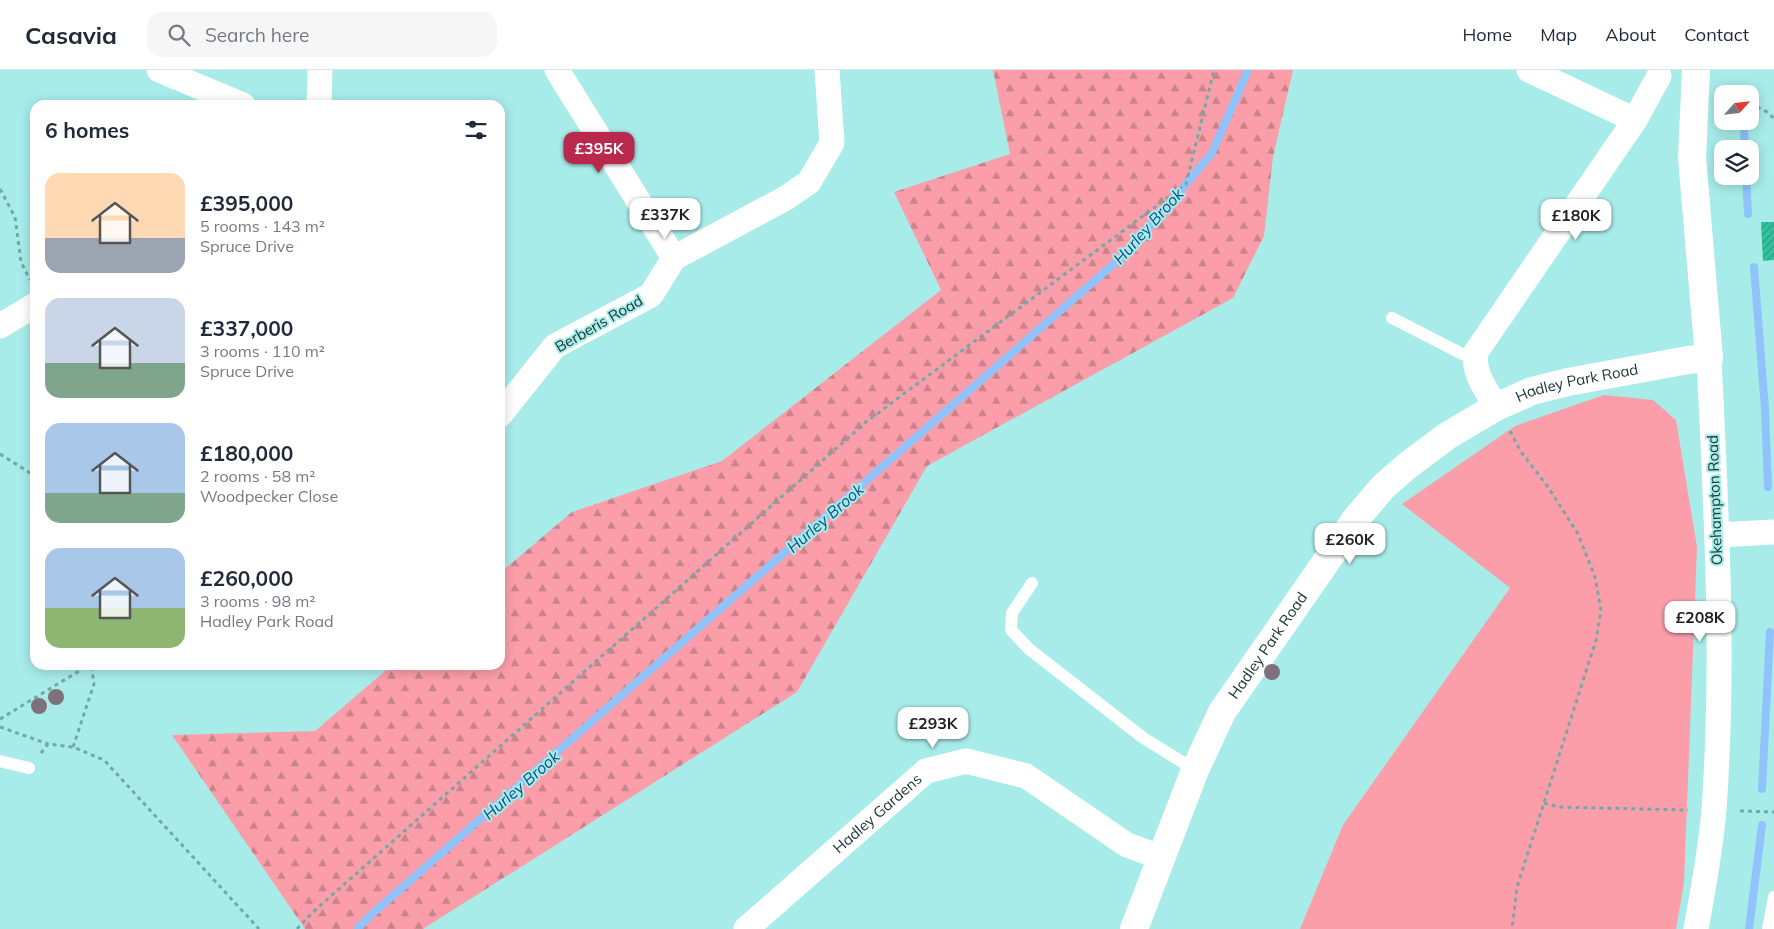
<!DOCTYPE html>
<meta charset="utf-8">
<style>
body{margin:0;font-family:Mulish,sans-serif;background:#f6f6f7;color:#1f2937;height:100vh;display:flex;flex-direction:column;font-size:19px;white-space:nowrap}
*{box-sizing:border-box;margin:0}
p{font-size:16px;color:#747a83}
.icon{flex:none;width:28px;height:28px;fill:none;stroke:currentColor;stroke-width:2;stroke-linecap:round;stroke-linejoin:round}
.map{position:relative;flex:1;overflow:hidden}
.details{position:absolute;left:30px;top:30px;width:475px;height:570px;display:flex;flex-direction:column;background:#fff;border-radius:15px;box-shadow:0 2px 12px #0003}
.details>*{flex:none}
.needle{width:32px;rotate:63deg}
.buttons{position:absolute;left:1714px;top:15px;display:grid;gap:10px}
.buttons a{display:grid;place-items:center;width:45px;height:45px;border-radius:10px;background:#fff;box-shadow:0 2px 12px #0003;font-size:25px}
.price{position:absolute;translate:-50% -42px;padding:0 11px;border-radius:10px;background:#fff;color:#222;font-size:16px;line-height:32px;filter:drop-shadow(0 1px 2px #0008)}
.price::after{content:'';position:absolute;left:50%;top:30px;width:15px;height:11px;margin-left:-8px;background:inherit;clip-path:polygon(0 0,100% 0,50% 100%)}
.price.active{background:#b9294d;color:#fff}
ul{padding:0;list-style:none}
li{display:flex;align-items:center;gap:15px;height:125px;padding:0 15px}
li span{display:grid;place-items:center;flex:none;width:140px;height:100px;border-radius:15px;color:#555}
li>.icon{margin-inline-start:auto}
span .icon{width:60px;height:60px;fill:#fffc;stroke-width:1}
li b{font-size:21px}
h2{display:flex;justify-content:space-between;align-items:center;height:60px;padding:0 15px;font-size:21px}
header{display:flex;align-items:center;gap:30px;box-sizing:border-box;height:70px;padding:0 25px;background:#fff;border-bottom:1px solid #e0e1e3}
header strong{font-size:24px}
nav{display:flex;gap:28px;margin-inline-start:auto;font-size:18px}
.search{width:350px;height:45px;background:#f6f6f7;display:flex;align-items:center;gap:12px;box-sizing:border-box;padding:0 18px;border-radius:15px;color:#747a83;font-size:19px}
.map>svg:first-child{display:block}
.forest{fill:url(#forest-firs)}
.park{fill:#fb9eaa}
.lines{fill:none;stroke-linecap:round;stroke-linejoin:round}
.stream{stroke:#90c3fb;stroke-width:8}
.building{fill:url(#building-hatch)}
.path{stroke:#73a8a6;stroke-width:3;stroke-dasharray:4 4;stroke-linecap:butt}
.lane{stroke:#fff;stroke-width:12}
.street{stroke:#fff;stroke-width:25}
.secondary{stroke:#fff;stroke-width:28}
.tree{fill:#7f707c}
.labels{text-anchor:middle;stroke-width:4;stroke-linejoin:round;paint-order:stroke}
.street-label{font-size:15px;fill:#183433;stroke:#a7ece9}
.water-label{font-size:16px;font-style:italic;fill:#0e4d88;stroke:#a7ece9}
</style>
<header>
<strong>Casavia</strong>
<div class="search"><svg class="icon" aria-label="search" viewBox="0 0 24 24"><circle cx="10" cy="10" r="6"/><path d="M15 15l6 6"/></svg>Search here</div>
<nav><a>Home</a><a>Map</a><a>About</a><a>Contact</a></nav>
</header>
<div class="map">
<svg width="1774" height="859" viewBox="0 0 1774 859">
<defs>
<pattern id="forest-firs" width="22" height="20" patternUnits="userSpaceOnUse" patternTransform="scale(1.25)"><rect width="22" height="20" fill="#fb9eaa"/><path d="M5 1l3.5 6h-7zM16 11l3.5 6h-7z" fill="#ca828b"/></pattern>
<pattern id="building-hatch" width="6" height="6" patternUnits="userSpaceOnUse" patternTransform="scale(1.25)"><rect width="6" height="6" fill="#33c19e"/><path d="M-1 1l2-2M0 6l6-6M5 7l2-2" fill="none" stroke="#2a9e81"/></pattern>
</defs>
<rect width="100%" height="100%" fill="#a7ece9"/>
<path class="forest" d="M993,0h300l-20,87 -9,79 -31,62 -306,168 -130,226 -374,237h-118l-133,-194 143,-4 77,-66h108v-92l72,-61 150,-51 219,-171 -47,-98 116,-38z"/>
<path class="park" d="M1604,325l49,5 23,20 21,127 -13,336 -8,46h-376l43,-104 167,-237 -108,-84 113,-78z"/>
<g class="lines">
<path class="stream" d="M1744,56l1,23
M1746,106l2,38
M1754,197l11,142 3,78
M1762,719l8,-157
M357,859l15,-15 761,-667 79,-94 36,-83
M1749,859l13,-104"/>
</g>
<path class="building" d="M1761,152h13v38l-11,1z"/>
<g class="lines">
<path class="path" d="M1750,33l19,10 5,6
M0,119l15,28 6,45 9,18
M1510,361l11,21 27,35 30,47 17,43 6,33 -5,30 -79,247 -5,42
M0,384l35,22
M0,649l89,-54
M0,657l48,17
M73,677l21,-63 -3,-19
M41,683l7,-9 25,3 31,13 155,169
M1544,733l14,4 130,3
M1740,741l34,1
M297,859l16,-17 553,-490 320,-238 28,-114"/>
<path class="lane" d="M1392,248l82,42
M1032,513l-20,30 -1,17 18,19 113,88 53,33
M0,691l29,7
M1768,859l6,-32"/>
<g class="street">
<path d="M159,0l84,35"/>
<path d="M557,0l117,188"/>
<path d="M1529,0l106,50"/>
<path d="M319,35l1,-35"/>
<path d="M0,256l35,-21"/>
<path d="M1496,337c-10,-18 -24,-35 -20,-55l159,-232 24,-44"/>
<path d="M500,345l55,-69 96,-51 23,-37 112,-60 23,-16 23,-39 -5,-73"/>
<path d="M1718,465l56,-3"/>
<path id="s1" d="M746,859l180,-158 40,-10 60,15 101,69 33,12"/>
<path d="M1696,859c7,-40 15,-80 18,-120 11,-151 2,-301 -5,-451"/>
</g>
<path class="secondary" id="s2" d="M1134,859l61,-159 27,-58 133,-192 28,-33 24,-21 40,-30 49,-29 36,-16 36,-9 120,-22 21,-2 -17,-200 4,-88"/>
</g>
<g class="tree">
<circle cx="1272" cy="602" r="8"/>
<circle cx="56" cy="627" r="8"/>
<circle cx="39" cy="636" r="8"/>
</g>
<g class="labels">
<g class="street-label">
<text transform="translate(599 254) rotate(-30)" y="5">Berberis Road</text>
<text dy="5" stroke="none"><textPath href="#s2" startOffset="735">Hadley Park Road</textPath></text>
<text transform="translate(1715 430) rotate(-92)" y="5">Okehampton Road</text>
<text dy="5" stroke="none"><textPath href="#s2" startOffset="315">Hadley Park Road</textPath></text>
<text dy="5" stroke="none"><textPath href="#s1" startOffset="175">Hadley Gardens</textPath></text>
</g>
<g class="water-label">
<text transform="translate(1148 156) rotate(-48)" y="6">Hurley Brook</text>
<text transform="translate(825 448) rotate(-41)" y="6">Hurley Brook</text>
<text transform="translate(521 715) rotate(-41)" y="6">Hurley Brook</text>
</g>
</g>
</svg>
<div class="buttons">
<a><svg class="needle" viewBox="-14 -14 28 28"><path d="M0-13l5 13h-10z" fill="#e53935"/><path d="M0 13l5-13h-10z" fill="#747a83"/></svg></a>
<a><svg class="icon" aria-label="layers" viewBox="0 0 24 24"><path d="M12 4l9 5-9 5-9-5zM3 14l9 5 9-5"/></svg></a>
</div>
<b class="price active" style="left:599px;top:104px">£395K</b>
<b class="price" style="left:665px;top:170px">£337K</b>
<b class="price" style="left:1576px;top:171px">£180K</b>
<b class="price" style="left:1350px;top:495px">£260K</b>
<b class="price" style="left:1700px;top:573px">£208K</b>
<b class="price" style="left:933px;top:679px">£293K</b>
<section class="details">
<h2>6 homes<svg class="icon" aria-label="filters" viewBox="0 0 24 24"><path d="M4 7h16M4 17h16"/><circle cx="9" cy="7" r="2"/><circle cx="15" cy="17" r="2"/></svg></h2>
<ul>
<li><span style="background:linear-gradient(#ffd9b3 65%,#9aa5b1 0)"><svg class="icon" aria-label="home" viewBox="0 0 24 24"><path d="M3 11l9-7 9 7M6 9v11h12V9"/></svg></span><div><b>£395,000</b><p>5 rooms · 143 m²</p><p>Spruce Drive</p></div></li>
<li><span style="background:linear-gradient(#c9d6e8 65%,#7fa58c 0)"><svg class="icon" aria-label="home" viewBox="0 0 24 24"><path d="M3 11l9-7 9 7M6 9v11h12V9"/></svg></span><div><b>£337,000</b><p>3 rooms · 110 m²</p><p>Spruce Drive</p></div></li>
<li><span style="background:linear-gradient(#a9c7e8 70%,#7fa58c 0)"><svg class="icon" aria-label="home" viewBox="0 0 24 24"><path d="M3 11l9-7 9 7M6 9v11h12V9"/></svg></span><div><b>£180,000</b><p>2 rooms · 58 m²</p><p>Woodpecker Close</p></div></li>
<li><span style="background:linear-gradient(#a9c7e8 60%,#8fb573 0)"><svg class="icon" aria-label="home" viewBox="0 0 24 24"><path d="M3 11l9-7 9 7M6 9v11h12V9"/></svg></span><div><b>£260,000</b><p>3 rooms · 98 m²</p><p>Hadley Park Road</p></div></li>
</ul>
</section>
</div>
